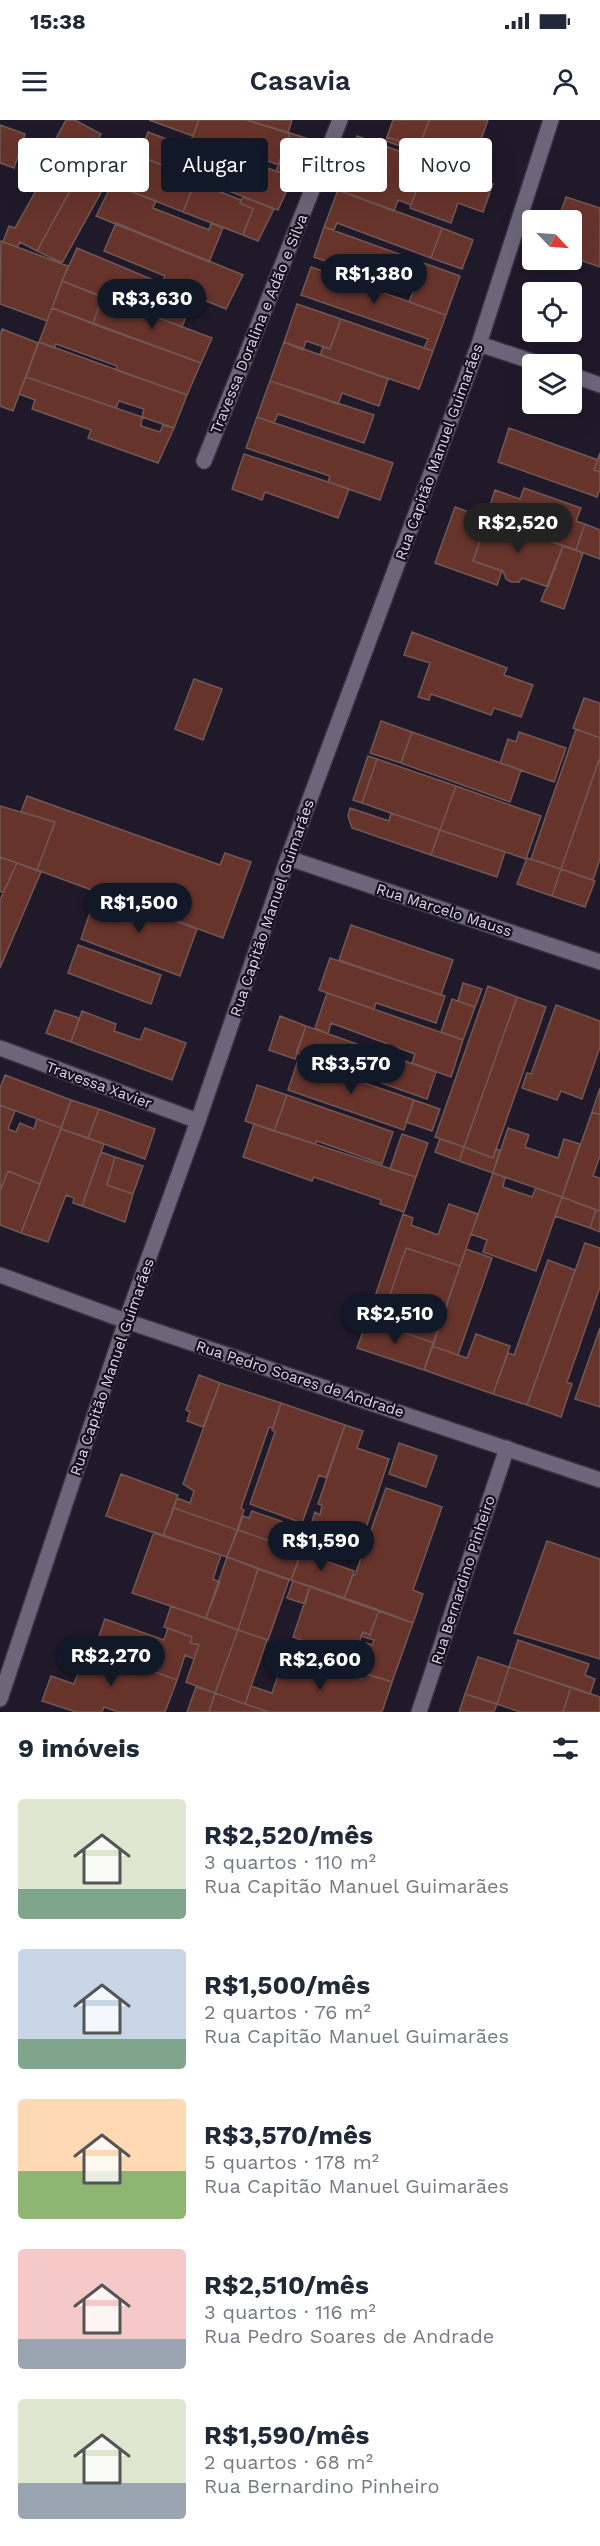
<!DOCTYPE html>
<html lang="pt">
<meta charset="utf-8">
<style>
body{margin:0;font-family:"Work Sans",sans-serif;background:#f6f6f7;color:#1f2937;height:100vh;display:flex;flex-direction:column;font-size:22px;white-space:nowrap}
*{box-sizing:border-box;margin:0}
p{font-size:20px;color:#747a83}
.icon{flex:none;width:33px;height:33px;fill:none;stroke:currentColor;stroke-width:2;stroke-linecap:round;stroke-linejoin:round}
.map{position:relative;height:1592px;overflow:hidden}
.side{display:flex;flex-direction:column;background:#fff;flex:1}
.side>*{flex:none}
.banner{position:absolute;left:18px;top:18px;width:564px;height:54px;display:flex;gap:12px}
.needle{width:39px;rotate:115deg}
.fabs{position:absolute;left:522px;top:90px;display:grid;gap:12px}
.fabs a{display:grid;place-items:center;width:60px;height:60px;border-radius:6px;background:#fff;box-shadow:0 6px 24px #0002;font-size:30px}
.price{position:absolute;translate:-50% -51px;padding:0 14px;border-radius:21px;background:#111827;color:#fff;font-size:20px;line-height:39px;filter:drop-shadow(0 2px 3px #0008)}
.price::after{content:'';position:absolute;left:50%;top:36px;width:18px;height:14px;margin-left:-9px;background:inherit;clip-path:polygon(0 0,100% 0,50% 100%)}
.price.active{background:#222;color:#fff}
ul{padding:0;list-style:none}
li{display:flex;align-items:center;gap:18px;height:150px;padding:0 18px}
li span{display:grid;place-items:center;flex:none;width:168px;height:120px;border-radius:6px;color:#555}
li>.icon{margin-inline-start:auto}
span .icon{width:72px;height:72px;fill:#fffc;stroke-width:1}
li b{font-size:26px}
h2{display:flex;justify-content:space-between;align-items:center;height:72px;padding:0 18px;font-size:26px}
.chip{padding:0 21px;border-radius:6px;background:#fff;box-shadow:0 6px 24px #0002;font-size:21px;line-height:54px}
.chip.active{background:#111827;color:#fff}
.status{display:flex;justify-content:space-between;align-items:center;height:42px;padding:0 30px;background:#fff;direction:ltr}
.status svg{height:16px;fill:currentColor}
header{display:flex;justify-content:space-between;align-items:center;height:78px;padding:0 18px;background:#fff;font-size:27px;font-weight:600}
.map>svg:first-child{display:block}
.building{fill:#67342c;stroke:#705854;stroke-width:1.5}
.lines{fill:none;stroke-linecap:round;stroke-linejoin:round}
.minor-casing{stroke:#373240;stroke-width:18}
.tertiary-casing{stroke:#373240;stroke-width:18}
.minor{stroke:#6d667b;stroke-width:15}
.tertiary{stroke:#6d667b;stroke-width:15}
.labels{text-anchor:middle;stroke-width:4.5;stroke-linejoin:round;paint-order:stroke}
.street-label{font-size:15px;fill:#dbd7e3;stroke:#151020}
</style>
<div class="status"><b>15:38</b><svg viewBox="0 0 49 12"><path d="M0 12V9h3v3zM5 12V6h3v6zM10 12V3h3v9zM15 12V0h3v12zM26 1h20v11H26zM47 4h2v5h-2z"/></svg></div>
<header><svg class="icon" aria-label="menu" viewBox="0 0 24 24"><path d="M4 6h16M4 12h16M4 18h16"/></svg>Casavia<svg class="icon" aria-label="person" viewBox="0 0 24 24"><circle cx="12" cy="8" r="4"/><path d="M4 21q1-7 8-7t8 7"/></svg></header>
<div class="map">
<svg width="600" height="1592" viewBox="0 0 600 1592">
<rect width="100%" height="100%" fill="#1f192a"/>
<path class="building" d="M66,0h9l26,14 -64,117 -17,-9 -3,5 -14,-5 6,-16 6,2 33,-59 -7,-3z
M149,0h50l-6,16z
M199,0h47l44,13 -11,32 -52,-19 -2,6 -34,-12z
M246,0h46l-4,13z
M393,0h36l-10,28 -32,-11z
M429,0h59l-20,56 -31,-12 2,-4 -53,-19 1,-4 32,11z
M0,5l25,9 -11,34 -14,-5z
M148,12l102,39 3,-8 40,14 -15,33 -147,-57 3,-8 8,4z
M290,13l25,8 -15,39 -24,-9z
M357,16l70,25 -16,44 -13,-5 -4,11 -56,-21z
M131,33l66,25 -14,34 -71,-28z
M90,35l24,14 -52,94 -25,-12z
M427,41l66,23 -10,28 -25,-9 -7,20 -41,-15z
M195,62l46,18 -1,3 13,6 -10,26 -60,-23z
M112,64l44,17 -3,7 56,22 2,-7 12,5 -14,34 -113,-46z
M338,70l104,38 -11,30 -94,-35 -3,7 -10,-3z
M243,77l31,12 -16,32 -15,-6 10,-26 -13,-6z
M566,77l34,11v59l-23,-8 -2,2 -5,-1 2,-40h-14z
M116,103l127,52 -17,34 -64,-26 3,-7 -61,-25z
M324,107l136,49 -14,39 -37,-13 4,-10 -99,-35z
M442,108l31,12 -11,29 -31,-11z
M1,121l67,25 -21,55 -47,-17z
M77,128l117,49 -12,30 -120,-46z
M311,147l135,48 -13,36 -9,-3 4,-9 -127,-44z
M62,161l40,16 -9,27 -41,-16z
M102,177l110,41 -11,25 -108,-39z
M297,184l44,15 -11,30 -24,-8 -3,9 -19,-8z
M52,188l149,55 -14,32 -71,-25 1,-4 -61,-22 -2,4 -15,-6z
M341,199l92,32 -14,38 -99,-34 3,-8 7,2z
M2,209l36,14 -25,68 -13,-5v-70z
M39,222l148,53 -13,33 -32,-11 2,-8 -25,-8 -3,7 -90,-31z
M284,222l104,37 -9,27 -37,-13 -4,11 -68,-23z
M26,257l116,40 -1,9 19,6 3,-7 11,3 -16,35 -70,-25 3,-8 -59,-21 3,-9 -16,-6z
M270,261l104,34 -10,28 -86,-29 -4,9 -17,-6z
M257,297l136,46 -13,37 -52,-18 2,-6 -84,-28z
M509,308l89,32 -4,10 6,2v17l-3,8 -99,-35z
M600,333v19l-6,-2z
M244,334l105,35 -11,29 -73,-26 -3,8 -30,-11z
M524,368l57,20 -5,13 9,3 -9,26 -90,-32 9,-28 25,9z
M455,387l33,12 -15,42 29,10 -5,14 -62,-22z
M488,399l75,27 -15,41 -26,-9 -3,4h-8l-5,-3 -3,-8 -30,-10z
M585,404l15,6v29l-24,-9z
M563,426l20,7 -19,56 -23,-8z
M412,512l95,36 -3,7 29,10 -12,32 -27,-9 -3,7 -60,-21 -2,6 -11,-3 12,-34 -26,-8z
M194,559l28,10 -19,51 -28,-11z
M584,578l16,5v35l-27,-10z
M381,601l31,11 -11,31 -31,-10z
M576,609l24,9v19l-39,112 -30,-10z
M412,612l109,38 -11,32 -109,-39z
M519,612l47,16 -12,34 -54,-19 8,-24 8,3z
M368,636l9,3 -15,44 -9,-3z
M600,637v102l-7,21 -32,-11z
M377,639l79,27 -16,44 -78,-27z
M456,666l85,30 -15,43 -86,-29z
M27,676l193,69 5,-12 26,9 -28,76 -186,-68 18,-48 -34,-10z
M0,686l55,16 -18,48 -37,-13z
M350,688l39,13 2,-8 49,17 -9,25 -79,-27 -4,-12z
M440,710l65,22 -8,25 -66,-22z
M0,737l17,6 -14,30 -3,-2z
M527,738l34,11 -9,27 -35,-12z
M17,743l24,9 -41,96v-68z
M561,749l34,12 -10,26 -33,-11z
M97,772l100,37 -17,47 -99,-37z
M351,805l102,35 -12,35 -102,-35z
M78,825l83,30 -10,29 -83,-31z
M330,838l115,38 -9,27 -60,-20 -2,6 -55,-19z
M463,863l19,6 -7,18 -17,-6z
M488,866l29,11 -53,150 -29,-10z
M327,873l136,47 -12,37 -39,-14 3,-9 -84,-31 -3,11 -13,-6z
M517,877l29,10 -53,151 -29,-11z
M452,879l23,8 -12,33 -22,-8z
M556,885l44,16v26l-18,52 -21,-8 -4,9 -35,-12 5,-15 4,1z
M55,890l24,8 -8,24 -25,-9z
M82,891l34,13 -2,7 26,9 5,-12 41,15 -14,37 -101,-38z
M280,896l26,10 -11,33 -26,-9z
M306,906l130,46 -9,27 -131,-46z
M298,940l116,40 -10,30 -116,-40z
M5,955l66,25 -10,28 -61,-23v-17z
M257,965l30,10 -13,36 -29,-10z
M600,968v27l-8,-3z
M287,975l106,37 -11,32 -65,-23 -2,3 -41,-13z
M71,980l28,9 -11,29 -27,-9z
M414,980l26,9 -8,22 -26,-9z
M0,985l15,6 -7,18 8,3 4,-9 14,6 3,-10 24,9 -21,56 -32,-13 -8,20z
M99,989l56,20 -10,30 -57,-21z
M592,992l8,3v41l-7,20 7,2v33l-38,-14z
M254,1004l162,53 -12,35 -24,-8 1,-4 -67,-23 -2,4 -69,-24z
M508,1008l21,7 -4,12 33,11 6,-19 16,5 -18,53 -69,-24z
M61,1009l43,15 -22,62 -9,-3 1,-5 -8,-3 -18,47 -27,-9z
M402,1014l26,9 -12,34 -26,-8z
M440,1019l24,8 -5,14 -24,-9z
M464,1027l29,11 3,-9 4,1 -7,23 -34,-12z
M101,1032l14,5 -8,28 26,9 -8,28 -43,-16z
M115,1037l28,9 -10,28 -26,-9z
M8,1051l32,13 -19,49 -21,-8v-34z
M493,1053l12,4 -2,10 29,10 4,-9 26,9 -26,74 -53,-19 4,-12 -16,-6z
M562,1077l34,13 -6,18 -35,-12z
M449,1084l29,10 -18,52 -54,-18 -26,76 -13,-4 36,-106 10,4 -2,7 27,10z
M596,1090l4,1v21l-10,-4z
M585,1123l15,5v39l-33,95 5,2 -11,33 -34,-12z
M406,1128l54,18 -26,77 -54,-19z
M466,1129l26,9 -34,97 -26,-9z
M548,1140l27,10 -48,135 -34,-11 15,-41 6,2z
M367,1200l67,23 -10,27 -67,-22z
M600,1208v79l-25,-8z
M476,1214l34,12 -17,48 -69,-24 8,-24 35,12z
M199,1255l21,8 -17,44 -16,-6 3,-9 -4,-2z
M220,1263l61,20 -8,25 -4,-1 -28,81 3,2 -7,20 -63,-22 3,-10 13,5 4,-12 -11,-7z
M281,1283l64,22 -19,53 -7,-3 -17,48 -52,-19 25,-72 -3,-2z
M345,1305l18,6 -6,17 32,11 -23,69 3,1 -10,26 -52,-19 8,-24 5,3 2,-10 -4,-1z
M399,1323l38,13 -11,31 -37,-13z
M121,1354l57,21 -15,41 -57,-20z
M386,1368l56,19 -29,83 10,4 -10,29 -69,-24 9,-24h2z
M174,1388l63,22 -10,27 -64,-21z
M252,1391l57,20 -7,21 -64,-22 5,-14 6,2z
M238,1410l64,22 -11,28 -64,-23z
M154,1412l67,23 -8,24 7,3 -14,36 -74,-25z
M307,1416l13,4 -6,17 40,14 -10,28 -53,-19z
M547,1421l53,18v100l-86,-26z
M227,1437l31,12 -20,61 -32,-12z
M258,1449l31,11 -21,60 -30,-10z
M293,1461l17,5 -5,18 -18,-6z
M310,1466l69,24 -9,25 -7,-3 -10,26 -60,-21z
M171,1486l67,24 -23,63 -29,-11 13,-37 -9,-2 2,-6 -28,-10z
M379,1490l34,13 -21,59 -40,-13 3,-10 5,2 6,-18 6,2 2,-5 -13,-4 2,-4 7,3z
M105,1499l59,21 4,-12 24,9 -2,6 9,2 -5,14 -9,-4 -8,25 -83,-30z
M238,1510l29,10 -22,64 -30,-11z
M518,1520l71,24 -4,11 10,4 -5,15 -81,-27z
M87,1528l90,32 -12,32h-47l-14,-5 -2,5h-26l-34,-11 9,-25 23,8z
M285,1534l76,25 2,-6 29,9 -10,30h-113l-24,-8 6,-18 21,7z
M478,1537l31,10 -12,37 -32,-10z
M509,1547l62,20 -8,25h-43l-23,-8z
M196,1567l19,6 -6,19h-22z
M571,1567l29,10v15h-37z
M215,1573l30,11 24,8h-60z
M465,1574l32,10 -3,8h-35z"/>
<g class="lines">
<g class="minor-casing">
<path id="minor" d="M479,224l61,20
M572,255l28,10
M204,341l136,-341
M288,738l312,104
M0,928l198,73
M0,1579l126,-378 72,-200 90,-263 191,-514 72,-224
M419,1592l88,-264"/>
</g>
<g class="tertiary-casing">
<path id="tertiary" d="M0,1155l126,46 474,159"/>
</g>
<use href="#minor" class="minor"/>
<use href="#tertiary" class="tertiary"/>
</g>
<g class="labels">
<g class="street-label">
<text transform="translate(259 204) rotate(-68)" y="5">Travessa Doralina e Adão e Silva</text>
<text transform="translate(439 332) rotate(-70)" y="5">Rua Capitão Manuel Guimarães</text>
<text transform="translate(272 788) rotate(-71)" y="5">Rua Capitão Manuel Guimarães</text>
<text transform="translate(444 790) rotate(18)" y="5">Rua Marcelo Mauss</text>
<text transform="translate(99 965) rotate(20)" y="5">Travessa Xavier</text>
<text transform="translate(112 1247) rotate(-71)" y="5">Rua Capitão Manuel Guimarães</text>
<text transform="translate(300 1259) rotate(18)" y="5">Rua Pedro Soares de Andrade</text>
<text transform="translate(463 1460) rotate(-72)" y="5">Rua Bernardino Pinheiro</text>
</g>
</g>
</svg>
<div class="fabs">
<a><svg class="needle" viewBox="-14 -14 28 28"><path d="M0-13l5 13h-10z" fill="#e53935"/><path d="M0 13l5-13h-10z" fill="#747a83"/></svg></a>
<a><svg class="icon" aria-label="locate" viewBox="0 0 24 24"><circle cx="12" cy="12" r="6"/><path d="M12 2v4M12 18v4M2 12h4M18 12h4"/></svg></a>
<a><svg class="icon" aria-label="layers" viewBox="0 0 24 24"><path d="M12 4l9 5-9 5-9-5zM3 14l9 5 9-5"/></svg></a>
</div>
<b class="price" style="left:374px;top:185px">R$1,380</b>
<b class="price" style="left:152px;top:210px">R$3,630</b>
<b class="price active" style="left:518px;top:434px">R$2,520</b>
<b class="price" style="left:139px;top:814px">R$1,500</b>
<b class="price" style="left:351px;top:975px">R$3,570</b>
<b class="price" style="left:395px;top:1225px">R$2,510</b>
<b class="price" style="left:321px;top:1452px">R$1,590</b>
<b class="price" style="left:111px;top:1567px">R$2,270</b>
<b class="price" style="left:320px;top:1571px">R$2,600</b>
<div class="banner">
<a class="chip">Comprar</a>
<a class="chip active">Alugar</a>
<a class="chip">Filtros</a>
<a class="chip">Novo</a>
</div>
</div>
<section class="side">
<h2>9 imóveis<svg class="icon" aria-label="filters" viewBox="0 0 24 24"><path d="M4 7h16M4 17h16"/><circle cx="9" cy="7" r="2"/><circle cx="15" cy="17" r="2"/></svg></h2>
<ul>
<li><span style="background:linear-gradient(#dfe7d0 75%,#7fa58c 0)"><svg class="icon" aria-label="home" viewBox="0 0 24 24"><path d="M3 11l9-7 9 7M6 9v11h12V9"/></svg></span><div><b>R$2,520/mês</b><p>3 quartos · 110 m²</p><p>Rua Capitão Manuel Guimarães</p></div></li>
<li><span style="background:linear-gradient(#c9d6e8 75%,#7fa58c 0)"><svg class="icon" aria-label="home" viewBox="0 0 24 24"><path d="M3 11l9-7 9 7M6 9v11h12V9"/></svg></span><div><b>R$1,500/mês</b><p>2 quartos · 76 m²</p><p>Rua Capitão Manuel Guimarães</p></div></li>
<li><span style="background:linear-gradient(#ffd9b3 60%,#8fb573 0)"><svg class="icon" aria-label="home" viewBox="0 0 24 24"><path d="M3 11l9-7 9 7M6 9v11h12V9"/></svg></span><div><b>R$3,570/mês</b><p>5 quartos · 178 m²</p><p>Rua Capitão Manuel Guimarães</p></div></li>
<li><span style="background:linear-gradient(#f6c9c9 75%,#9aa5b1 0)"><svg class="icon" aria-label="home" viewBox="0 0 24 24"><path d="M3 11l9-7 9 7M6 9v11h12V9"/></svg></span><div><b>R$2,510/mês</b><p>3 quartos · 116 m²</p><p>Rua Pedro Soares de Andrade</p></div></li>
<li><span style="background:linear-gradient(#dfe7d0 70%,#9aa5b1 0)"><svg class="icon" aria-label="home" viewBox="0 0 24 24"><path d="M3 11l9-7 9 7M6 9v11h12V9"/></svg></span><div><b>R$1,590/mês</b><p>2 quartos · 68 m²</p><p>Rua Bernardino Pinheiro</p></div></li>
</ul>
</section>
